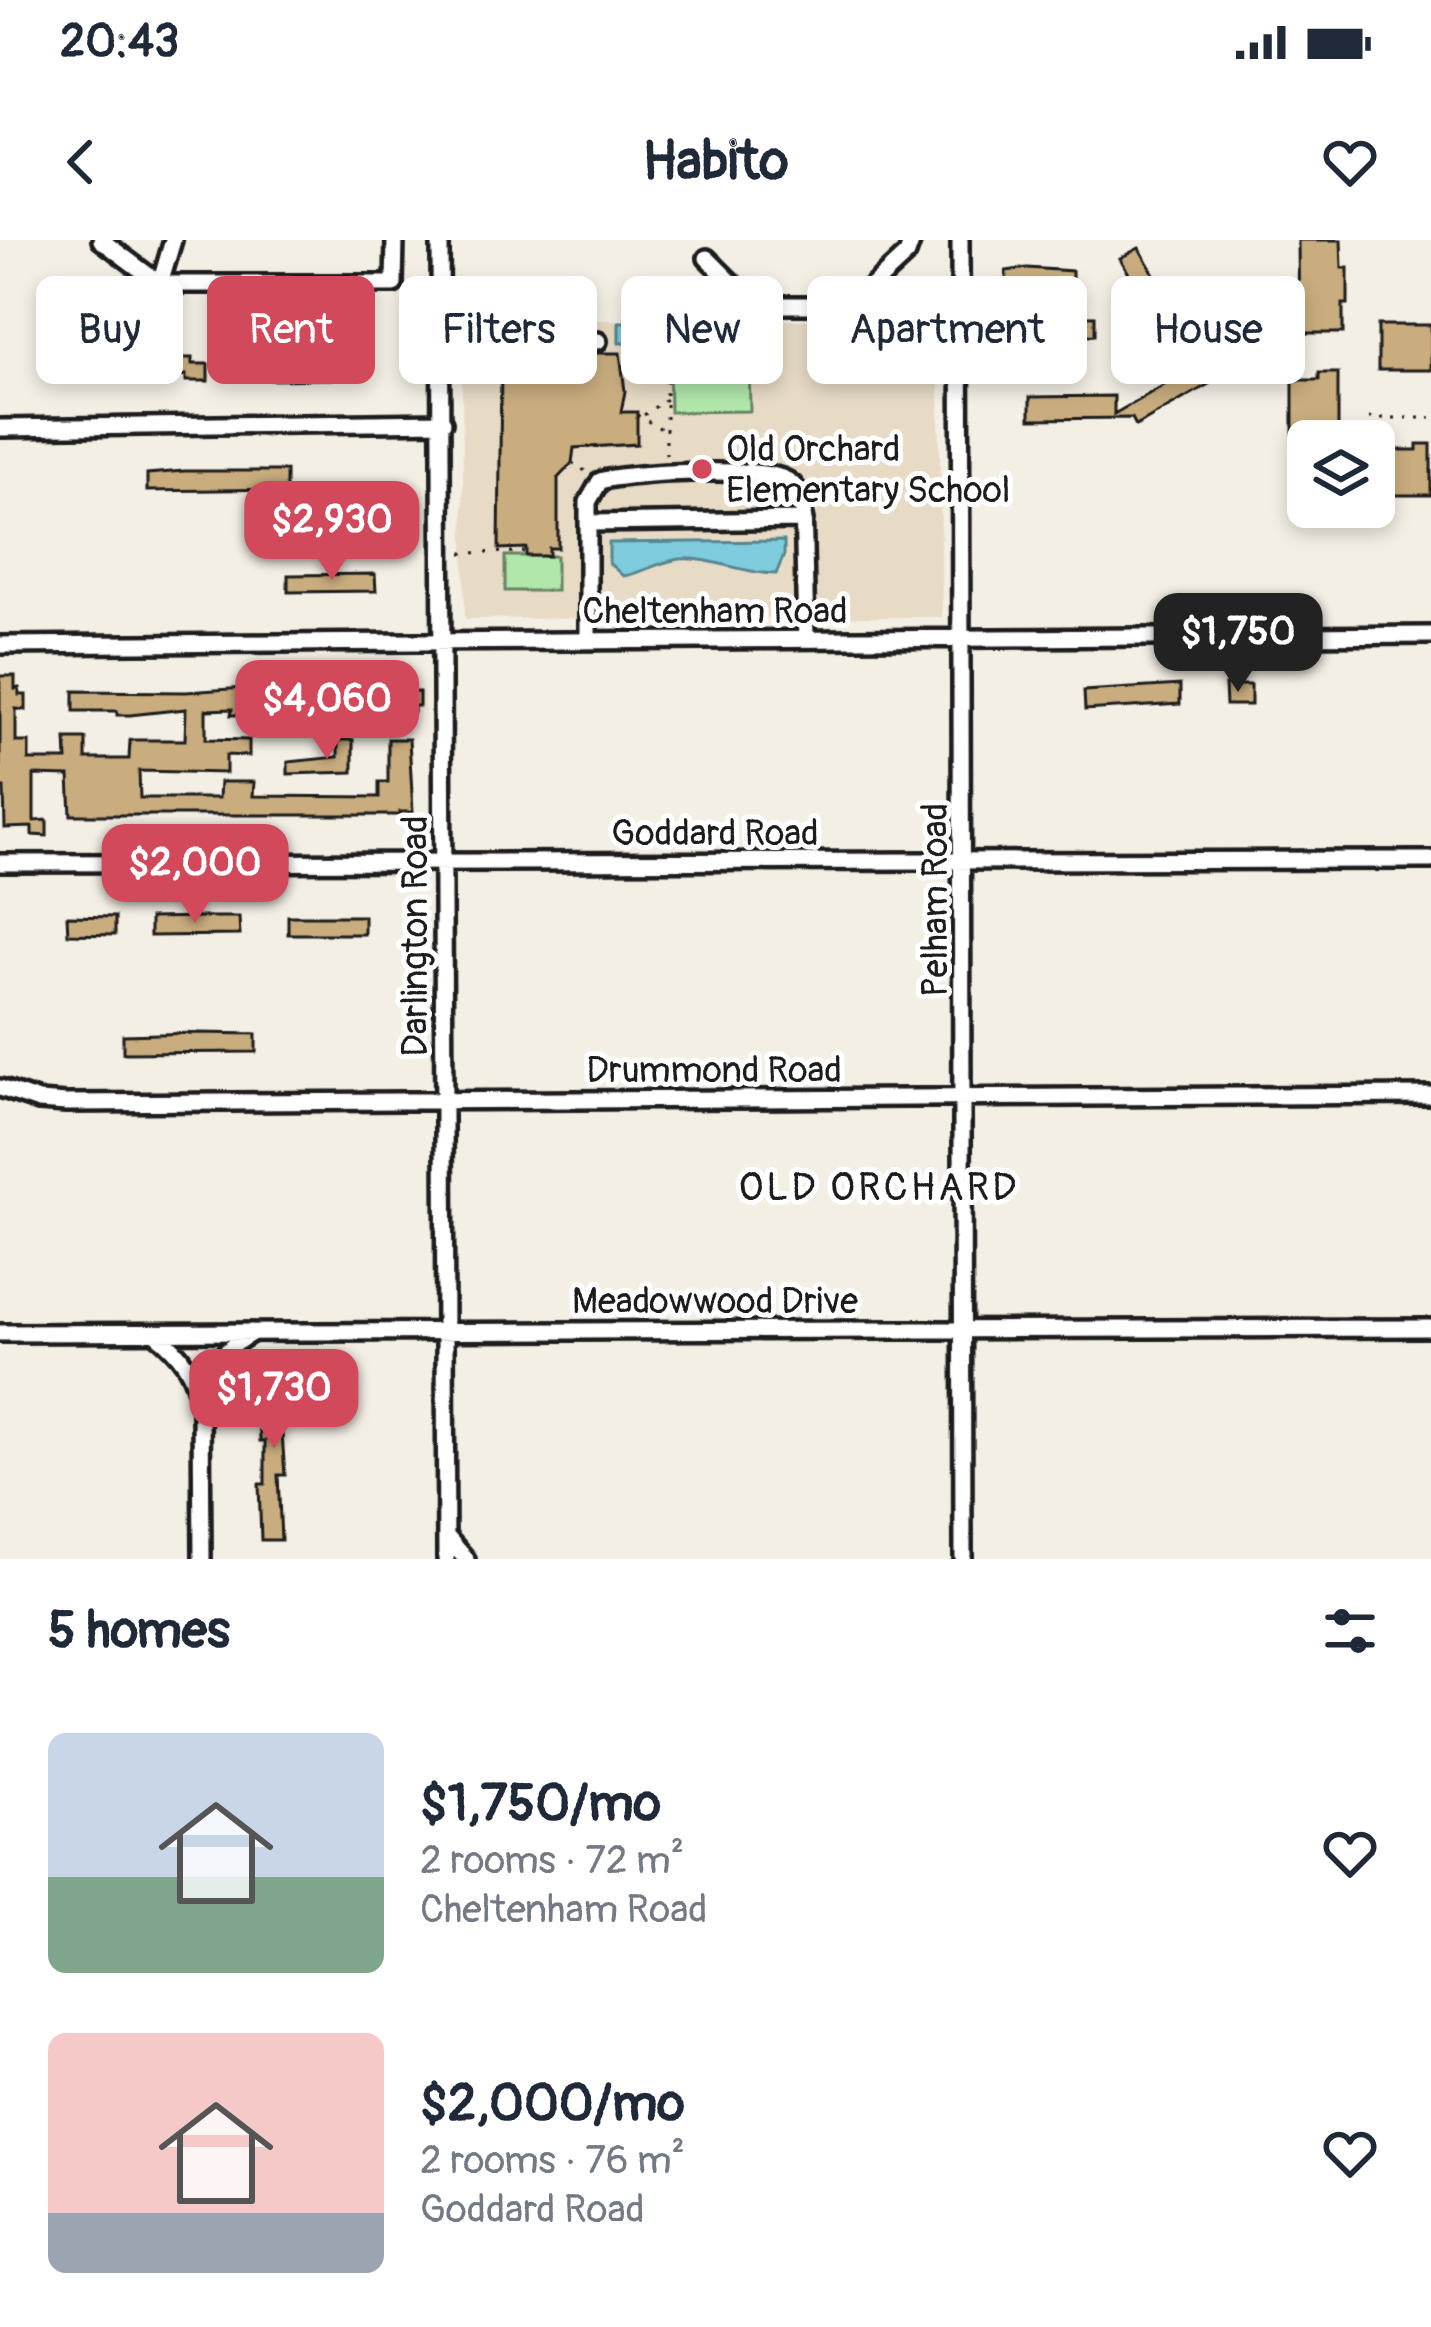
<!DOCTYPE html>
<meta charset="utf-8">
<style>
body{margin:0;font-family:Pangolin,sans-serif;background:#f2f2f3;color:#1f2937;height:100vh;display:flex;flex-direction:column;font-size:45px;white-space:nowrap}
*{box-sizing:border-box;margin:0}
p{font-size:39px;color:#747a83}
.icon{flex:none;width:66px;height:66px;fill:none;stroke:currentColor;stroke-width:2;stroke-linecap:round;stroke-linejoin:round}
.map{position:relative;height:1319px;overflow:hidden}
.sheet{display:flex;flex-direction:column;background:#fff;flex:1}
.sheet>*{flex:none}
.banner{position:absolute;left:36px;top:36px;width:1359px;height:108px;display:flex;gap:24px}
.tools{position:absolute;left:1287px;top:180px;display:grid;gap:24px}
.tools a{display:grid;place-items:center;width:108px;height:108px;border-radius:18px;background:#fff;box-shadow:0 6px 18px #0003;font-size:60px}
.price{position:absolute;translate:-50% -102px;padding:0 27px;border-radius:24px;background:#d1495b;color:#fff;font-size:39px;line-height:78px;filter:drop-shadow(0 3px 6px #0008)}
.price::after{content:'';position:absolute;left:50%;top:72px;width:36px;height:27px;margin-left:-18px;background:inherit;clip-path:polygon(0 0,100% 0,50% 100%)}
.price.active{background:#222;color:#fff}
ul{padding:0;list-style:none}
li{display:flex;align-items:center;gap:36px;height:300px;padding:0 48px}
li span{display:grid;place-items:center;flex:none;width:336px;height:240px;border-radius:18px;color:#555}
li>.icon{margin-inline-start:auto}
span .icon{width:144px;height:144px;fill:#fffc;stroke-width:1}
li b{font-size:51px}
h2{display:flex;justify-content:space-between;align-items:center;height:144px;padding:0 48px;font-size:51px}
.tag{padding:0 42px;border-radius:18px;background:#fff;box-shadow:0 6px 18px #0003;font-size:42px;line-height:108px}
.tag.active{background:#d1495b;color:#fff}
.status{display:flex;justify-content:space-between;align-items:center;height:84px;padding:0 60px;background:#fff;direction:ltr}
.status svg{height:33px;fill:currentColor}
header{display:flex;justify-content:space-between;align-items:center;height:156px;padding:0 48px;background:#fff;font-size:54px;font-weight:700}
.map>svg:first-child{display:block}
.built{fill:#e7dbc6}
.green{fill:#b1e7aa;stroke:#668263;stroke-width:3}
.water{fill:#7eccdd;stroke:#578690;stroke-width:3}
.building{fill:#c9ad7f;stroke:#1c1c1c;stroke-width:3}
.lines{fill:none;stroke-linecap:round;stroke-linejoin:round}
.minor-casing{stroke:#1c1c1c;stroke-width:24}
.path{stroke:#1c1c1c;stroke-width:3;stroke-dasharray:3 9;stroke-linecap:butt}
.minor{stroke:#fff;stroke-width:15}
.poi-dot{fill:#d1495b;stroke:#fff;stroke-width:4.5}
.labels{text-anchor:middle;stroke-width:10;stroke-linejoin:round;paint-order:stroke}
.poi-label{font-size:36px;fill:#1c1c1c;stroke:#fff;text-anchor:start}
.street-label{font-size:36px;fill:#1c1c1c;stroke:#fff}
.neighbourhood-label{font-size:39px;letter-spacing:3px;fill:#1c1c1c;stroke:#fff}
</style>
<div class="status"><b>20:43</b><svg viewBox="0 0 49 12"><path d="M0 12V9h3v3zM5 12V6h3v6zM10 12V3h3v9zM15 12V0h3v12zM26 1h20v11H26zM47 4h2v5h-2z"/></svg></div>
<header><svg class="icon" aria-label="back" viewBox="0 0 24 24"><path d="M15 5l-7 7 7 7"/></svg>Habito<svg class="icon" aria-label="heart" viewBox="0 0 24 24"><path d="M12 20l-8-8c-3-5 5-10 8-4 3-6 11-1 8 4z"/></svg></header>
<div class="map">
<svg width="1431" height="1319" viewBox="0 0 1431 1319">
<rect width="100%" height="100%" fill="#f4efe5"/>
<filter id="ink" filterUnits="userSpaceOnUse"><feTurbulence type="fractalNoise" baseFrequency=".00833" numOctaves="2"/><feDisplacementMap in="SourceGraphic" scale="24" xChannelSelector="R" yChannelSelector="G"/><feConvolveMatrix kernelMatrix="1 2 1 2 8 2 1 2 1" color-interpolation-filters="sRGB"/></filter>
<g filter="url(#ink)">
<path class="built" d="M461,80h477l4,297 -477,2z"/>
<path class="green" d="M749,111l1,60 -80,1 -1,-60z
M505,316h51v35h-51z"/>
<path class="water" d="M619,82h130l-1,21h-129z
M784,301v14l-8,19c-33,0 -63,-17 -96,-15 -20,2 -37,14 -57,17l-14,-13v-20z"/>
<path class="building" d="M1298,0h43l1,28h6v36h-5v29h-44z
M1139,8l42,73 -19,11 -42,-74z
M1027,28l45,3v20h-66v-20z
M1029,75l66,1v19l-66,1z
M1378,85h53v45h-53z
M538,113h82l5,38 -4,21h16v32l-63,4 -2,15 -14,15v70h-9v8h-23v-8l-27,1 2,-183h37z
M172,118h20v6h16v17h-22v-6l-49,7v-18l35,-1z
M270,122h60l1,17 -61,1z
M1199,125l10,19 -73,42 -4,-8 -102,1v-22l84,-1v18z
M1319,133h19v68h-30v30h-15v-91h26z
M1417,204h14v51h-42l-1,-45h29z
M184,231h102v18l-139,2v-17z
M375,334l1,17 -88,1v-17z
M0,436h15v13l4,-1v7h7v15l-10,-1v33h13v18h38l-1,-21h20v20h43l1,-19h55l1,-31 -56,6h-13v-4h-43v-20l112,1 58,-4 1,6 174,-2v14h-5v6h-9v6l-99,-1 -1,13h-13l-1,-16 -60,1 1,-6 -26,1v29l43,1v16l-23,-1v18l-87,-2 1,27h79l1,-16h34l-1,14 126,1v-15h9v-43h21l4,73h-13v3h-329l-2,-39 -35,-1v46l13,-1v16l-15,-1v-8l-27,1 -1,-40h-4z
M1180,445v19l-95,6 -1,-19z
M1225,445h26v20h-25z
M338,500h15v32l-65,2v-12l50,-5z
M67,676l48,1v18l-47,-1z
M288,676h76v18h-76z
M204,677h35l1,18 -90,1v-18z
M198,793l58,1v18l-133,1v-18z
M259,1143h27v6h21v17h-27l5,69h-7l3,65h-20l-2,-56h6v-43h-5z"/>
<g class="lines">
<g class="minor-casing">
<path id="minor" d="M101,0l59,44h234l1,-44
M440,0l6,1319
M960,0l3,1319
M707,18l47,47h98l55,-51 5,-14
M160,44l13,-44
M443,91l76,1 11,9h68
M1134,128l41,-17
M0,188l443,-6
M588,283l216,-3
M588,401v-139l12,-21c26,-9 161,-14 184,-2 10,4 14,12 19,21l3,139
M0,405l1431,-10
M0,623l1431,-3
M0,848l39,13 27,2 1365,-8
M0,1093l1431,-5
M155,1093c27,21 39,39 46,73l1,153
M203,1157c5,-29 23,-50 49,-64
M446,1296l20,23"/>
</g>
<path class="path" d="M666,140v78
M637,175l28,16
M644,175l22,-16
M1369,178h62
M572,223l15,9
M462,313l62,-1"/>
<use href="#minor" class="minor"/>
</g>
</g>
<circle class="poi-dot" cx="702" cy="229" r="12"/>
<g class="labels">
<g class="poi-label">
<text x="726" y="221">Old Orchard<tspan x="726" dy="41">Elementary School</tspan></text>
</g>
<g class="street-label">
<text x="715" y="383">Cheltenham Road</text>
<text x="715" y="605">Goddard Road</text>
<text transform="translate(934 660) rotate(-90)" y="13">Pelham Road</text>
<text transform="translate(414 696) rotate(-90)" y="13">Darlington Road</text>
<text x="714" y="842">Drummond Road</text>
<text x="715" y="1073">Meadowwood Drive</text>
</g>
<g class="neighbourhood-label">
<text x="879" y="960">OLD ORCHARD</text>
</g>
</g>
</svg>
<div class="tools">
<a><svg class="icon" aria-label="layers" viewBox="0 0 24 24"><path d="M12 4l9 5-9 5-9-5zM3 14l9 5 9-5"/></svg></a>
</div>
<b class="price" style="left:332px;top:343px">$2,930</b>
<b class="price active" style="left:1238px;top:455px">$1,750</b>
<b class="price" style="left:327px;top:522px">$4,060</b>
<b class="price" style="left:195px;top:686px">$2,000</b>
<b class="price" style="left:274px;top:1211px">$1,730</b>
<div class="banner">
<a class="tag">Buy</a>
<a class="tag active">Rent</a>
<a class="tag">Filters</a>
<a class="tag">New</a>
<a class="tag">Apartment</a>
<a class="tag">House</a>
</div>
</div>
<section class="sheet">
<h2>5 homes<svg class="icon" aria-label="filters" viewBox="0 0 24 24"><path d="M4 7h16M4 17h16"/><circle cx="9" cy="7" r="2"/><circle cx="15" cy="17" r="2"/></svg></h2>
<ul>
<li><span style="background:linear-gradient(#c9d6e8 60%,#7fa58c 0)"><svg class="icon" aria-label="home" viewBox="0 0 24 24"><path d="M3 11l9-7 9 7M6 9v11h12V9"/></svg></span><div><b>$1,750/mo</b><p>2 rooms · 72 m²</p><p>Cheltenham Road</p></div><svg class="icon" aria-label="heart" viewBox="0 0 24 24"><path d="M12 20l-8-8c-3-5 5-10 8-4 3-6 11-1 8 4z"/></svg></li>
<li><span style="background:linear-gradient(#f6c9c9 75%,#9aa5b1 0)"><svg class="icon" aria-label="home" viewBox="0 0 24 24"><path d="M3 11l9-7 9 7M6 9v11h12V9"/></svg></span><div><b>$2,000/mo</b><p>2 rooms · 76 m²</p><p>Goddard Road</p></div><svg class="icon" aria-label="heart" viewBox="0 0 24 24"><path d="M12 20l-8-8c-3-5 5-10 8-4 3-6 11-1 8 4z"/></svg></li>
</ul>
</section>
